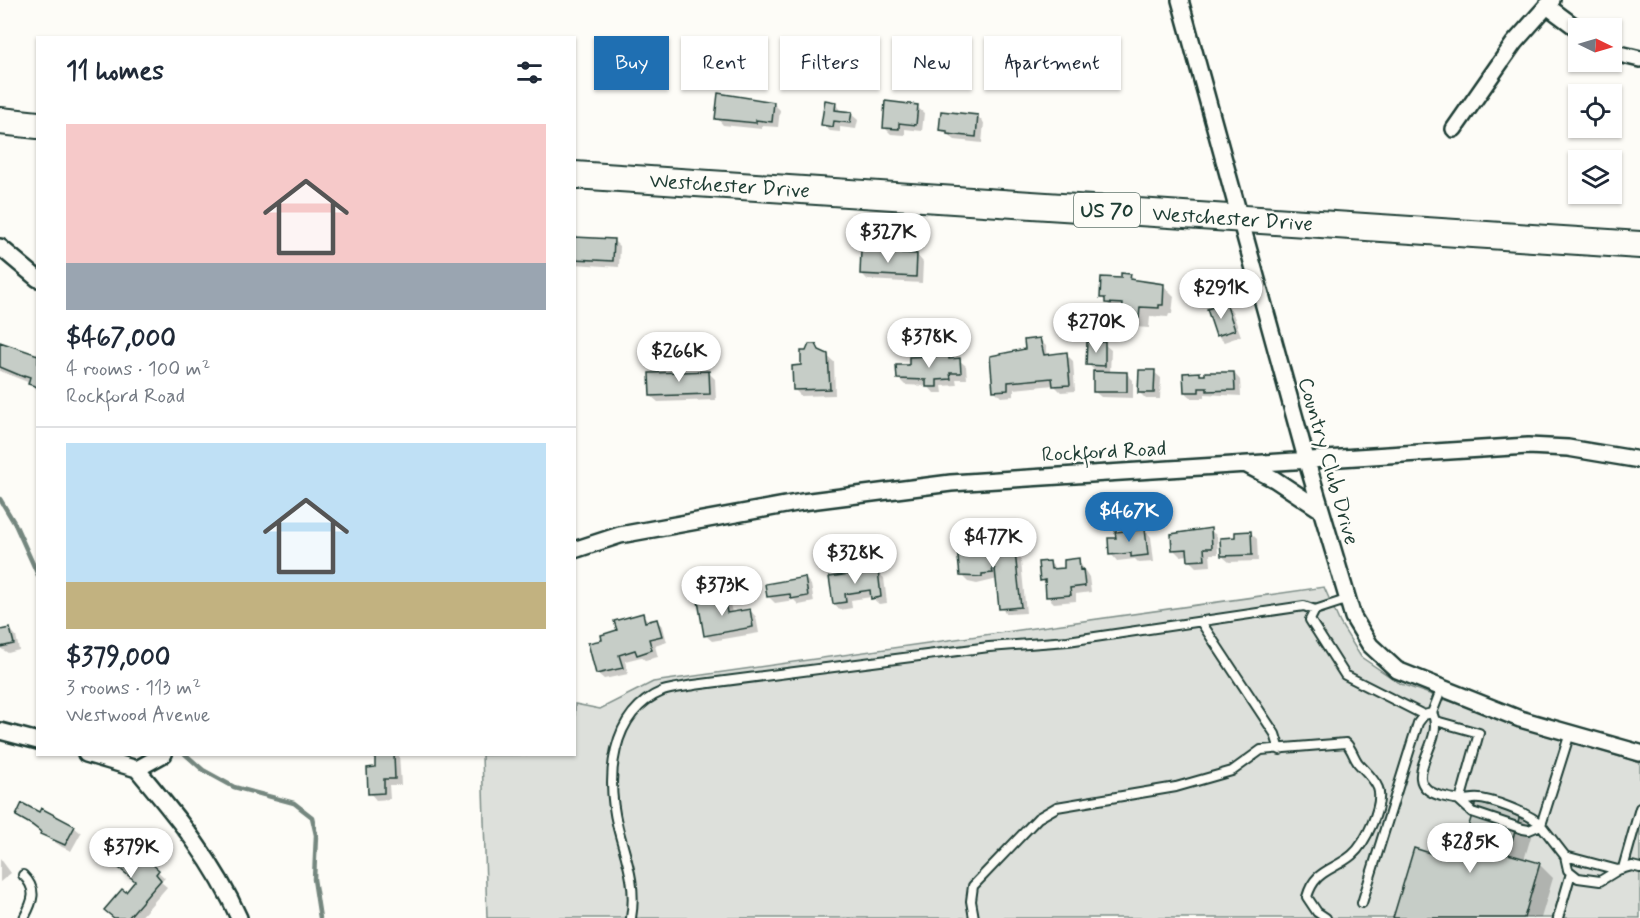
<!DOCTYPE html>
<meta charset="utf-8">
<style>
body{margin:0;font-family:Mynerve,sans-serif;background:#f2f2f3;color:#1f2937;height:100vh;display:flex;flex-direction:column;font-size:22px;white-space:nowrap}
*{box-sizing:border-box;margin:0}
p{font-size:20px;color:#747a83}
.icon{flex:none;width:33px;height:33px;fill:none;stroke:currentColor;stroke-width:2;stroke-linecap:round;stroke-linejoin:round}
.map{position:relative;flex:1;overflow:hidden}
.side{position:absolute;left:36px;top:36px;width:540px;height:720px;display:flex;flex-direction:column;background:#fff;border-radius:0px;box-shadow:0 2px 4px #0004}
.side>*{flex:none}
.guide{position:absolute;left:594px;top:36px;width:570px;height:54px;display:flex;gap:12px}
.needle{width:39px;rotate:95deg}
.fabs{position:absolute;left:1568px;top:18px;display:grid;gap:12px}
.fabs a{display:grid;place-items:center;width:54px;height:54px;border-radius:0px;background:#fff;box-shadow:0 2px 4px #0004;font-size:30px}
.price{position:absolute;translate:-50% -51px;padding:0 14px;border-radius:21px;background:#fff;color:#222;font-size:20px;line-height:39px;filter:drop-shadow(0 2px 3px #0008)}
.price::after{content:'';position:absolute;left:50%;top:36px;width:18px;height:14px;margin-left:-9px;background:inherit;clip-path:polygon(0 0,100% 0,50% 100%)}
.price.current{background:#1f6fb2;color:#fff}
ul{padding:0;list-style:none}
li{display:grid;align-content:center;gap:12px;height:318px;padding:0 30px}
li+li{border-top:2px solid #e0e1e3}
li span{display:grid;place-items:center;height:186px;border-radius:0px;color:#555}
li>.icon{margin-inline-start:auto}
span .icon{width:108px;height:108px;fill:#fffc;stroke-width:1}
li b{font-size:26px}
h2{display:flex;justify-content:space-between;align-items:center;height:72px;padding:0 30px;font-size:26px}
.tag{padding:0 21px;border-radius:0px;background:#fff;box-shadow:0 2px 4px #0004;font-size:21px;line-height:54px}
.tag.current{background:#1f6fb2;color:#fff}
.map>svg:first-child{display:block}
.green{fill:#dde0db;stroke:#7e8e88;stroke-width:1.5}
.shadow{fill:#0003}
.lines{fill:none;stroke-linecap:round;stroke-linejoin:round}
.stream{stroke:#75877f;stroke-width:4.5}
.building{fill:#c6cdc7;stroke:#1f3d34;stroke-width:1.5}
.lane-casing{stroke:#1f3d34;stroke-width:12}
.street-casing{stroke:#1f3d34;stroke-width:20}
.primary-casing{stroke:#1f3d34;stroke-width:30}
.lane{stroke:#fdfcf7;stroke-width:8}
.street{stroke:#fdfcf7;stroke-width:15}
.primary{stroke:#fdfcf7;stroke-width:26}
.labels{text-anchor:middle;stroke-width:5;stroke-linejoin:round;paint-order:stroke}
.shield{fill:#fdfcf7;stroke:#62766e;stroke-width:1.5}
.shield-label{font-size:20px;font-weight:bold;fill:#1f3d34}
.street-label{font-size:21px;fill:#1f3d34;stroke:#fdfcf7}
</style>
<div class="map">
<svg width="1640" height="918" viewBox="0 0 1640 918">
<rect width="100%" height="100%" fill="#fdfcf7"/>
<filter id="ink" filterUnits="userSpaceOnUse"><feTurbulence type="fractalNoise" baseFrequency=".0167" numOctaves="2"/><feDisplacementMap in="SourceGraphic" scale="12" xChannelSelector="R" yChannelSelector="G"/><feConvolveMatrix kernelMatrix="1 2 1 2 8 2 1 2 1" color-interpolation-filters="sRGB"/></filter>
<g filter="url(#ink)">
<path class="green" d="M1324,587l16,36 21,34 40,27 123,43 116,36v155h-1153l-5,-163 92,-1 1,-50 25,5 53,-27z"/>
<path class="shadow" d="M835,103l6,9 10,2 7,6 -2,9 -16,-2v5l-10,-1 -7,-6z
M774,104l6,6 -2,17 -16,-1v3l-39,-4 -6,-7z
M917,107l7,6 -2,18 -17,-2v6l-14,-1 -7,-7z
M977,116l7,7 -2,20 -27,-3 -14,-10z
M574,239l39,1 7,7 -1,20 -45,-3z
M917,255l6,7 -1,21 -54,-3 -7,-7z
M1130,275l6,7 27,3 11,11 -2,18h-3l-1,3 -18,-1 -1,12 -15,-1 -10,-10v-4h-7l-16,-16z
M1226,305l6,6 9,25 -17,6 -7,-7z
M1040,340l6,6 2,10 18,-2 7,7 2,30 -14,1 -7,-7 -40,4v7l-13,1 -6,-6 31,-41z
M1104,344l7,6 -1,23h16l7,7v18l-32,-1 -7,-6 1,-20 -7,-7z
M0,345l38,11v35l-8,-8 -30,-12z
M815,345l19,17 1,33 -34,1 -7,-7z
M948,357l4,3h7l7,6 1,13h-11l1,6 -15,1 1,7h-9l-6,-7 -23,-1 -7,-7 12,-12z
M1154,372l7,6 -1,21h-14l-7,-7z
M709,373l6,6 1,21 -58,2 -7,-6z
M1234,373l6,7 1,16 -36,-2v4h-13l-7,-6 14,-18 3,3z
M1145,530l6,7 3,25 -15,1 -4,-4 -18,2 -6,-7z
M1210,530l7,6 1,18h-8l1,12 -15,1 -7,-7v-5l-9,1 -7,-7z
M1251,533l6,6 1,22 -29,1 -7,-6 14,-17z
M1001,542l4,3 8,-1 7,7 6,62 -19,1 -6,-6 -3,-29 -21,5 -9,-2 -6,-6z
M1078,560l11,17 2,15 -15,2v7l-22,2 -6,-6 -1,-12 -6,-5 9,-17 7,7 9,-1z
M877,572l7,6 3,25 -8,1 -8,-7 -20,3 1,8 -12,2 -6,-7 -3,-25z
M805,578l6,7 3,17 -15,3 -5,-5 -19,3 -7,-7z
M724,598l6,6 2,9 18,-3 6,7 3,16 -47,8 -7,-6z
M642,615l7,6h8l6,6 4,15 -12,4 3,11 -13,3 -4,-3 -16,4 3,13 -24,5 -7,-6 7,-32z
M10,629l6,7 3,14 -11,3 -8,-5v-17z
M376,754h23l2,31h-12l1,14 -14,1 -6,-7 7,-24z
M40,814l34,13 7,6 -10,18 -9,-4 -45,-31z
M1519,816l14,14 -9,30 16,5 13,13 -12,40h-146l39,-62z
M128,844l37,34 -4,4 6,5 -27,31h-25l11,-24 11,-12 -13,-34z
M0,858l11,15 -11,9z"/>
<g class="lines">
<path class="stream" d="M0,499l15,25 23,51
M185,754l18,16 31,17 60,16 18,14 4,18 -2,44 6,39"/>
</g>
<path class="building" d="M718,93l56,9 -2,20 -16,-2v3l-41,-4z
M825,100l11,2 -1,8 17,2 -2,11 -16,-2 -1,6 -12,-2z
M885,101l33,4 -2,20 -17,-2v6l-16,-1z
M941,111l37,4 -2,22 -29,-3v-3l-8,-1z
M574,237l40,2 -1,22 -39,-2z
M861,250l56,4 -1,23 -56,-3z
M1121,273l10,1 -1,5 34,5 -1,21h-4v3l-19,-1 -1,12 -17,-1 1,-14 -18,-1v-5h-5l1,-21 20,1z
M1226,303l9,27 -19,6 -9,-27z
M1040,338l4,17 23,-3 3,33 -17,1 -1,-8 -44,4v8l-15,1 -3,-35 35,-7 -1,-9z
M0,342l38,13v32l-10,-3 2,-7 -6,-2v2l-24,-10z
M1087,342h18v24l-19,-1z
M809,344h7l3,6 9,4 2,35 -37,1 -1,-24 9,-1v-14h5z
M949,355v4l11,-1 1,15h-11l1,6 -14,1v7h-11v-7l-29,-1 -1,-14h13v-8z
M1139,370h16l-1,23h-16z
M709,371l1,23 -60,2 -1,-23z
M1093,371l34,1v20h-34z
M1200,372v3h5v-3h29l1,18 -28,1v-3h-8v4h-15l-1,-19z
M1211,528l1,20h-8l1,12 -17,1 -1,-12 -15,1 -1,-16z
M1145,529l3,26 -17,2v-4l-22,2 -1,-17h8l-1,-6z
M1251,531l1,24 -31,1 -1,-18 15,-1v-5z
M1002,540v4l12,-1 7,64 -22,2 -4,-40h-3l1,4 -11,1v3l-22,-1 -3,-28z
M1079,558l1,12 3,-1 2,17 -15,2 1,7 -25,2 -1,-17 -5,1 -2,-19 12,-1 1,8 13,-1v-8z
M878,570l3,27 -10,2 -1,-9 -25,4 1,8 -13,2 -4,-27z
M805,577l3,19 -17,3 -1,-5 -23,3 -2,-13z
M724,596l3,17 23,-4 3,18 -49,9 -6,-35z
M643,613l2,9 12,-3 5,17 -13,3 3,11 -15,5 -2,-5 -16,5 4,13 -27,6 -8,-31 14,-3 -1,-5 16,-5 -3,-9z
M10,628l4,16 -14,3v-17z
M375,754h19l1,25h-11v14l-16,1 -1,-26 8,-1z
M1476,802l44,13 -12,39 32,9 -16,55h-131l21,-70 19,6 6,-21 25,8z
M22,803l17,9 2,-4 34,18 -10,19 -25,-11 1,-2 -9,-7 -16,-9z
M117,840l7,6 3,-4 32,28 -3,4 5,6 -33,38h-14l-10,-8 18,-21 4,3 9,-11 -31,-25z"/>
<g class="lines">
<g class="lane-casing">
<path id="lane" d="M1346,600l-31,10 -5,10 35,55 79,40 8,-2 9,-23
M1201,622l74,112 5,16
M1432,713c16,29 -39,69 9,83 12,3 20,5 32,3 15,-2 58,15 68,26l-12,5 -6,-1 -51,-17 -12,-11
M1436,721l43,12 -19,68
M1570,733l-29,92 24,31 53,14 14,-4 8,2
M1565,856l3,14 10,8 22,3 18,-11
M1623,868l17,-60
M23,875c15,15 10,26 1,43
M1362,903l56,-180 6,-8
M631,918c6,-33 -5,-59 -13,-90 -12,-48 -9,-115 45,-137 9,-3 21,-4 31,-6l295,-38 79,-6 236,-35 11,4
M974,918l-3,-17 2,-15 65,-68 19,-11 119,-20 56,-16 29,-21 85,-7c6,6 7,13 12,20 7,8 16,15 20,25 6,17 -13,56 -26,67 -19,16 -37,14 -45,42l10,15 9,6
M1558,918l13,-45"/>
</g>
<g class="street-casing">
<path id="street" d="M1180,0l127,462 46,155 17,28 27,25 123,49 120,34
M1547,6l31,23
M1611,52l29,7
M1454,129l60,-86 38,-43
M0,247l38,32
M1247,465l27,14 47,31
M574,550l46,-15 182,-33 149,-19 577,-37 40,2 72,12
M0,731l38,10
M86,754l51,15 27,-15
M137,769c39,47 77,92 102,149"/>
</g>
<g class="primary-casing">
<g id="primary">
<path d="M0,121l38,4"/>
<path id="s1" d="M574,175l1066,70"/>
</g>
</g>
<use href="#lane" class="lane"/>
<use href="#street" class="street"/>
<use href="#primary" class="primary"/>
</g>
</g>
<g class="labels">
<rect class="shield" x="1074" y="193" width="66" height="34" rx="4.5"/>
<g class="shield-label">
<text x="1107" y="217">US 70</text>
</g>
<g class="street-label">
<text dy="7" stroke="none"><textPath href="#s1" startOffset="156">Westchester Drive</textPath></text>
<text dy="7" stroke="none"><textPath href="#s1" startOffset="660">Westchester Drive</textPath></text>
<text transform="translate(1104 451) rotate(-3)" y="7">Rockford Road</text>
<text transform="translate(1329 461) rotate(74)" y="7">Country Club Drive</text>
</g>
</g>
</svg>
<div class="fabs">
<a><svg class="needle" viewBox="-14 -14 28 28"><path d="M0-13l5 13h-10z" fill="#e53935"/><path d="M0 13l5-13h-10z" fill="#747a83"/></svg></a>
<a><svg class="icon" aria-label="locate" viewBox="0 0 24 24"><circle cx="12" cy="12" r="6"/><path d="M12 2v4M12 18v4M2 12h4M18 12h4"/></svg></a>
<a><svg class="icon" aria-label="layers" viewBox="0 0 24 24"><path d="M12 4l9 5-9 5-9-5zM3 14l9 5 9-5"/></svg></a>
</div>
<b class="price" style="left:888px;top:264px">$327K</b>
<b class="price" style="left:1221px;top:320px">$291K</b>
<b class="price" style="left:1096px;top:354px">$270K</b>
<b class="price" style="left:929px;top:369px">$378K</b>
<b class="price" style="left:679px;top:383px">$266K</b>
<b class="price current" style="left:1129px;top:543px">$467K</b>
<b class="price" style="left:993px;top:569px">$477K</b>
<b class="price" style="left:855px;top:585px">$328K</b>
<b class="price" style="left:722px;top:617px">$373K</b>
<b class="price" style="left:1470px;top:874px">$285K</b>
<b class="price" style="left:131px;top:879px">$379K</b>
<div class="guide">
<a class="tag current">Buy</a>
<a class="tag">Rent</a>
<a class="tag">Filters</a>
<a class="tag">New</a>
<a class="tag">Apartment</a>
</div>
<section class="side">
<h2>11 homes<svg class="icon" aria-label="filters" viewBox="0 0 24 24"><path d="M4 7h16M4 17h16"/><circle cx="9" cy="7" r="2"/><circle cx="15" cy="17" r="2"/></svg></h2>
<ul>
<li><span style="background:linear-gradient(#f6c9c9 75%,#9aa5b1 0)"><svg class="icon" aria-label="home" viewBox="0 0 24 24"><path d="M3 11l9-7 9 7M6 9v11h12V9"/></svg></span><div><b>$467,000</b><p>4 rooms · 100 m²</p><p>Rockford Road</p></div></li>
<li><span style="background:linear-gradient(#bfe0f5 75%,#c2b280 0)"><svg class="icon" aria-label="home" viewBox="0 0 24 24"><path d="M3 11l9-7 9 7M6 9v11h12V9"/></svg></span><div><b>$379,000</b><p>3 rooms · 113 m²</p><p>Westwood Avenue</p></div></li>
</ul>
</section>
</div>
